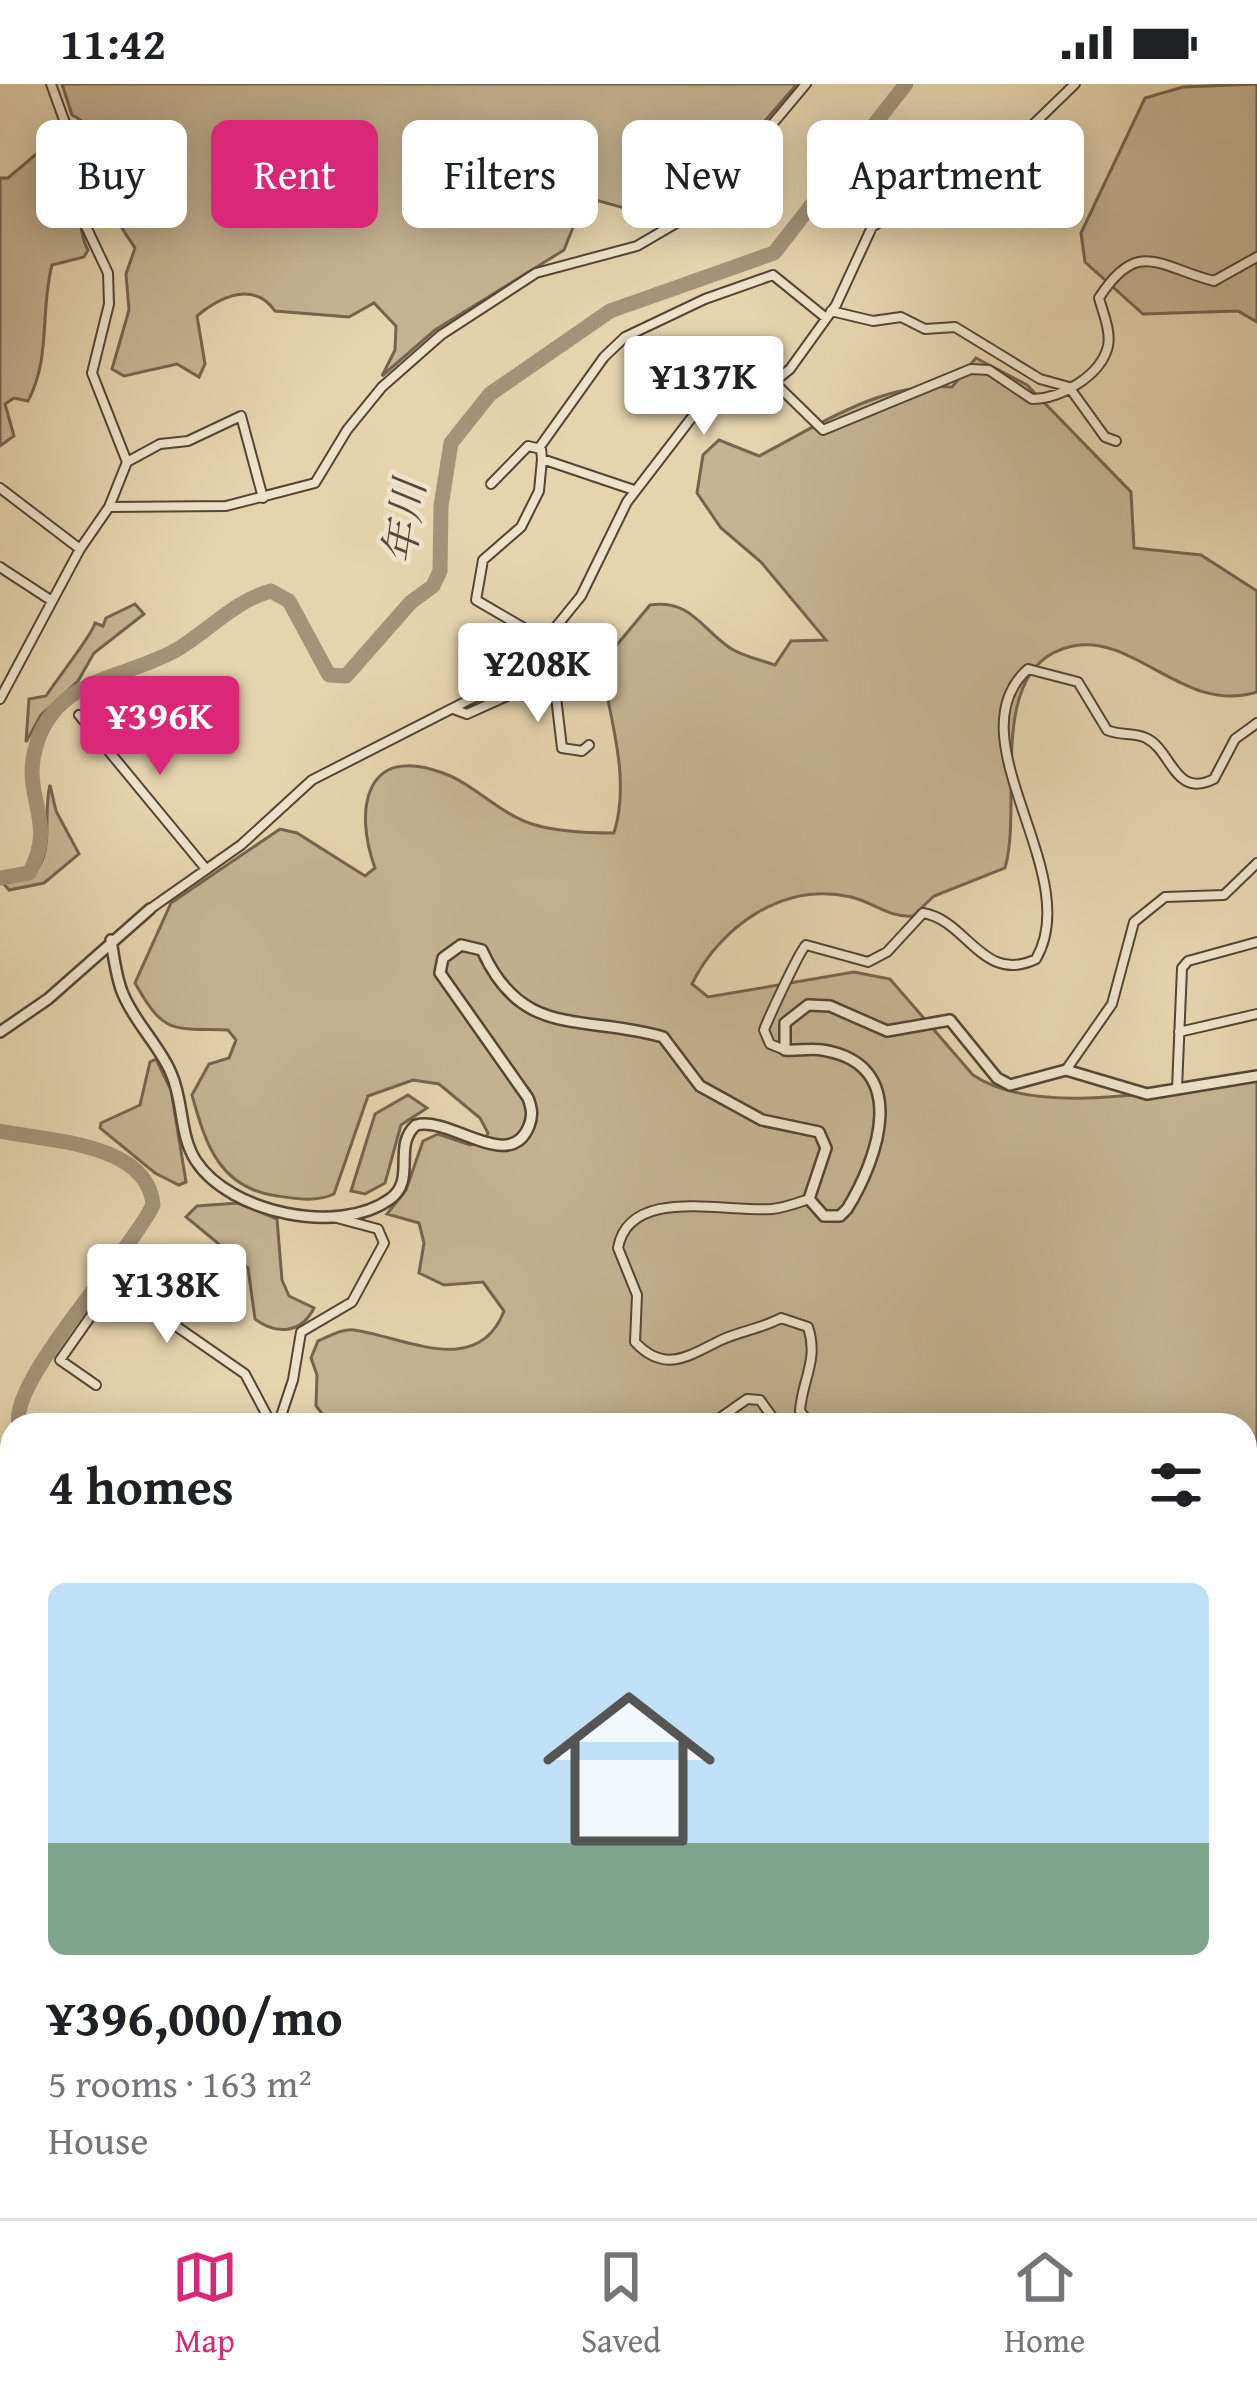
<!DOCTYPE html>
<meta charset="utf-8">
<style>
body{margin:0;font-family:"Gentium Book Plus","Noto Serif JP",serif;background:#f2f2f2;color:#202124;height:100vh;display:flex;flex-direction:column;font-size:45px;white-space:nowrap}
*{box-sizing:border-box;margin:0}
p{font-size:39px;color:#757577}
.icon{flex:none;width:66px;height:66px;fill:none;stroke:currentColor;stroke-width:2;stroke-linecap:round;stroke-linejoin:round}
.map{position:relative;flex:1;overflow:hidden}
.drawer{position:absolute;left:0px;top:1329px;width:1257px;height:807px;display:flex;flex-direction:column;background:#fff;border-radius:36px 36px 0 0;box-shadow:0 6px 30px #0003}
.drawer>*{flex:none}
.guide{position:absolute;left:36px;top:36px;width:1185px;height:108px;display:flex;gap:24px}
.price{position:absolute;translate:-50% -102px;padding:0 27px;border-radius:12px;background:#fff;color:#222;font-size:39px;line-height:78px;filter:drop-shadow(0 3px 6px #0008)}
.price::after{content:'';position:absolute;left:50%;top:72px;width:36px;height:27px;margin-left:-18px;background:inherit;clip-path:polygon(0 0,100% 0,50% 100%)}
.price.selected{background:#db2777;color:#fff}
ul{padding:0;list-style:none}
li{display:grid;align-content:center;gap:24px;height:636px;padding:0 48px}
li+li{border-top:3px solid #e0e0e0}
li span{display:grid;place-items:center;height:372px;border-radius:18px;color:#555}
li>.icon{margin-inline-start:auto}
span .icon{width:216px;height:216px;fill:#fffc;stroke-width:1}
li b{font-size:51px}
h2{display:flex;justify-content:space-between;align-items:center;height:144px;padding:0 48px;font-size:51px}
.tag{padding:0 42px;border-radius:18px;background:#fff;box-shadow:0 6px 30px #0003;font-size:42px;line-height:108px}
.tag.selected{background:#db2777;color:#fff}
.status{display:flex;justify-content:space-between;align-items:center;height:84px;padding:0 60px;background:#fff;direction:ltr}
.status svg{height:33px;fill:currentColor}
.tabs{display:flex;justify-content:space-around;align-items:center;height:168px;border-top:3px solid #e0e0e0;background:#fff;font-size:33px;color:#757577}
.tabs a{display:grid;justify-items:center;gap:6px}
.tabs .selected{color:#db2777}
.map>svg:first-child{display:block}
.green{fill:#c5b493;stroke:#766450;stroke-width:3}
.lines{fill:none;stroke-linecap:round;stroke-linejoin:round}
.river{stroke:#a49378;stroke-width:15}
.minor-casing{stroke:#564536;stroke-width:12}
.tertiary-casing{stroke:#564536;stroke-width:14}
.primary-casing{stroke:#26150e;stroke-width:16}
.minor{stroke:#eee3ca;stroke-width:8}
.tertiary{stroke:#eee3ca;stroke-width:9}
.primary{stroke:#e5d4ae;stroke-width:12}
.labels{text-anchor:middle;stroke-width:9;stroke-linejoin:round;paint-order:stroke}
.water-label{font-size:42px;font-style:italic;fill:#584738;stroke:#eee3ca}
</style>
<div class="status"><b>11:42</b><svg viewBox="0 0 49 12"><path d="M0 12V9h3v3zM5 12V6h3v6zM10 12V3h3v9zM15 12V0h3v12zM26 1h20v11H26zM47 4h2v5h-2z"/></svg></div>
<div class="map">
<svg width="1257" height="2134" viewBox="0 0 1257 2134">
<rect width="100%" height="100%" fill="#e5d4ae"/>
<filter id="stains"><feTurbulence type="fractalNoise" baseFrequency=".00167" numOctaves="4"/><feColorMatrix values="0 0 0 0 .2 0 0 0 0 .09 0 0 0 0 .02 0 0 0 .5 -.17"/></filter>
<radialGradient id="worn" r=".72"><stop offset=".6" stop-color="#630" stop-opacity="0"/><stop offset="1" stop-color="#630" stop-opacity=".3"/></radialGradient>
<path class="green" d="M62,0h735l-99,114 -35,21 -67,-19 -16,10 -16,40 -129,80 -53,46 13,-26 1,-24 -22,-23 -25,14 -74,-6c-21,-30 -54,-15 -78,5l8,48 -6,13 -22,-13 -53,12 -12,-7 17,-59 -3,-36 9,-26c-7,-11 -16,-22 -20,-34 -13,-43 5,-73 -43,-99z
M1257,0v238l-19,-11 -95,3 -58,-52 -4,-29 64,-135 38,-11z
M48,60c40,8 23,76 40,106l-4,7 -32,8c-12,45 -1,93 -24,136l-14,-3 -9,6 9,32 -14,10v-268h8z
M976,274l51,27 104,107 3,56 67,7 56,36v101c-72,23 -121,-58 -184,-46 -90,18 -49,156 -68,222l-71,28 -21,20c-24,2 -40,-14 -62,-19 -68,-16 -131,30 -159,87l16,13 146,-25 36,7 83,96c66,45 207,12 284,4v897l-12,-11v-540h-914l-15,-19 1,-31 -6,-17 7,-17c10,-4 25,-13 36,-11 50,7 124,49 150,-19l-21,-29 -39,3 -25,-12 5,-30 -5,-20 -32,-9 19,-24 17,-49 15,-7 32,11 14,-3 4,-9 -8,-15 -41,-34 -26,-4 -45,16 -34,98c-18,8 -37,5 -57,2 -57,-8 -71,-50 -85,-101l17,-31 20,-6 7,-18 -8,-10c-56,-2 -63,6 -93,-47l36,-80 109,-74 17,4 68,43 10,-8c-21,-57 -11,-125 68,-95 31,11 57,41 89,51 22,7 58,9 82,9 17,-54 -4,-114 -13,-169l49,-59c40,-6 51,23 80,43 12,8 31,12 45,17l16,-24 35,-1 -65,-78 -40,-34 -24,-35 6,-38 16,-15 40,16c62,-32 121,-74 193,-69z
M135,520l9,10 -50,39 -16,28 -37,34 -15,27 3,-43 17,-3c10,-16 47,-62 49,-73l8,3 3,-8z
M50,701l6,26 23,43 -35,29 -35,7 -6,-7c61,-3 37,-60 47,-98z
M156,975l15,31 15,92 -7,3 -24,-12 -55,-45 1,-5 39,-18 10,-43z
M408,1011l19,13 -26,17 -16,58 -20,11 -14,-3 24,-77z
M238,1119l39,16 5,61 7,16 25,12c-13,26 -38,27 -59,11l-7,-51 -62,-51 11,-11z
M1245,2116l1,18h-163l-4,-10h166z
M973,2124h102l2,8 -104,2z"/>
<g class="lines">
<path class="river" d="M0,794l29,-5c29,-51 -7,-75 6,-123 18,-74 90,-70 143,-101 30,-18 58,-49 93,-58l18,10 40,74 17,1 65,-74 22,-16 7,-15 1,-65 10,-63 39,-49 120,-83 164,-58 132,-169
M0,1047c49,10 148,12 153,74 -23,48 -145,177 -134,220
M1245,2098l12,-5"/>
<g class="minor-casing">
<path id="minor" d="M831,227l42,10 28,-4 24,12 30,-2 85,52 29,8 36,50 11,4
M774,298l49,48 148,-61 18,1 43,29c28,0 69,-23 76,-53 3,-15 -5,-33 -9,-48 39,-61 60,-31 115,-17l43,-24
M539,364l65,-91 21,-20 80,-38 68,-24 53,43
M127,378l33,-18 28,-3 53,-25 22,82
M491,400l37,-38 13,3 1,10
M0,404l80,61
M109,423l117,-1 89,-23 32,-53 35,-43 59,-52 95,-62 101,-27 65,-38 104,-124
M0,483l52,34
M546,557l-70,-41 7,-40 38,-33 18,-36 3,-32 92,31
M0,615l80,-150 29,-42 18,-45 -35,-89 17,-69 -1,-31 -26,-55 -5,-62 -26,-72
M456,626l11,4 51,-23 30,-2 8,8 6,51 20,3 7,-6
M79,631l127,154
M150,825l91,-64 71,-65 204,-104 65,-80 46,-94 66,-86 23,-18 58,-16 16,-13 46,-64 36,-78 44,-28 63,-22 96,-93
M1179,948l78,-18
M785,966l-15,-6 -6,-14c5,-13 36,-80 42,-85l62,17 19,-10 36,-39c44,7 60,72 113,46 50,-85 -85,-222 -8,-290l50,13 29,48c13,6 27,2 39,8 26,12 28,61 68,41l21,-40 22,-16
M1066,986l46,-66 22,-82 31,-25 59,-2 33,-32
M1177,1005l5,-121 6,-7 69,-19
M809,1115c-12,4 -25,9 -37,10 -45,4 -143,-24 -154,39l19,47 -2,47c29,31 52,15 84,-1 20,-10 42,-12 62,-23l27,9c11,33 -6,53 -8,84l11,14
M96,1301l-36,-25 54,-77 131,91 27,51
M278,1341l15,-45 8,-48 51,-30 32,-59 -6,-14 -45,-12
M710,1341l37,-26 13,1 18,25
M0,1465l12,-4
M0,1553l12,-13
M0,1746l12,-1
M1245,1948l12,4
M1245,2021l12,-14
M1245,2023l12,11
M0,2040l12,9
M0,2098l12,-16
M101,2124l11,10
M363,2124l3,10
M441,2124l13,10
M741,2124l28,10
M509,2134l3,-10
M896,2134l4,-10"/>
</g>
<g class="tertiary-casing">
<path id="tertiary" d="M111,856c3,18 5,38 12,54 12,29 36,51 48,79 13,29 8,62 25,88 34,52 143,75 194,38 27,-19 2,-53 26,-74 35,-9 94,49 113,1 4,-11 3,-17 -1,-28l-88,-125 3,-15 18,-13 21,5c40,90 102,64 181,87l37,49 62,34 57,12 7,16 -17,51 15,17h16l7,-7c31,-50 65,-145 -25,-159 -11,-2 -25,1 -37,0v-27l23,-18 22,1 57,25 63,-11 47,58 13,7 56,-15 81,24 110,-18
M0,948l48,-33 102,-90"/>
</g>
<g class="primary-casing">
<path id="primary" d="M0,1379l12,54
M845,2124l8,10"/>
</g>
<use href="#minor" class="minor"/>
<use href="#tertiary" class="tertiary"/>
<use href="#primary" class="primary"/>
</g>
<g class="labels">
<g class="water-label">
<text transform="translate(404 438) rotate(-82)" y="15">年川</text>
</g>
</g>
<rect width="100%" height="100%" filter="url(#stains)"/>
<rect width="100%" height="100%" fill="url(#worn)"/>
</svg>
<b class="price" style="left:704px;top:354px">¥137K</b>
<b class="price" style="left:538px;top:641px">¥208K</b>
<b class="price selected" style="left:160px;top:694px">¥396K</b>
<b class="price" style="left:167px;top:1262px">¥138K</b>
<div class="guide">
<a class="tag">Buy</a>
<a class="tag selected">Rent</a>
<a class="tag">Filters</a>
<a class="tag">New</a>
<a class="tag">Apartment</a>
</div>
<section class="drawer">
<h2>4 homes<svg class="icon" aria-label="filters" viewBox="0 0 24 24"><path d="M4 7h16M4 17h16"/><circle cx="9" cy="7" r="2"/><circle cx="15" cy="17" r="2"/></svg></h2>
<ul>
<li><span style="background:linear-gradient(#bfe0f5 70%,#7fa58c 0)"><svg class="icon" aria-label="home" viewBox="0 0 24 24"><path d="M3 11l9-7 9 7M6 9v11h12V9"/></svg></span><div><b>¥396,000/mo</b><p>5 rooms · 163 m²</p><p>House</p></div></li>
</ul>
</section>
</div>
<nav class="tabs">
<a class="selected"><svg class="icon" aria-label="map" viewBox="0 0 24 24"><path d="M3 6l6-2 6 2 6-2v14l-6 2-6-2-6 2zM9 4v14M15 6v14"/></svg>Map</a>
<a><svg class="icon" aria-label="saved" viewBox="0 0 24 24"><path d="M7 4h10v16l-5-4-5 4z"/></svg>Saved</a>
<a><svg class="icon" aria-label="home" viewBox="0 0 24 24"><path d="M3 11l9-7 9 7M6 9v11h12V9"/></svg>Home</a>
</nav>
